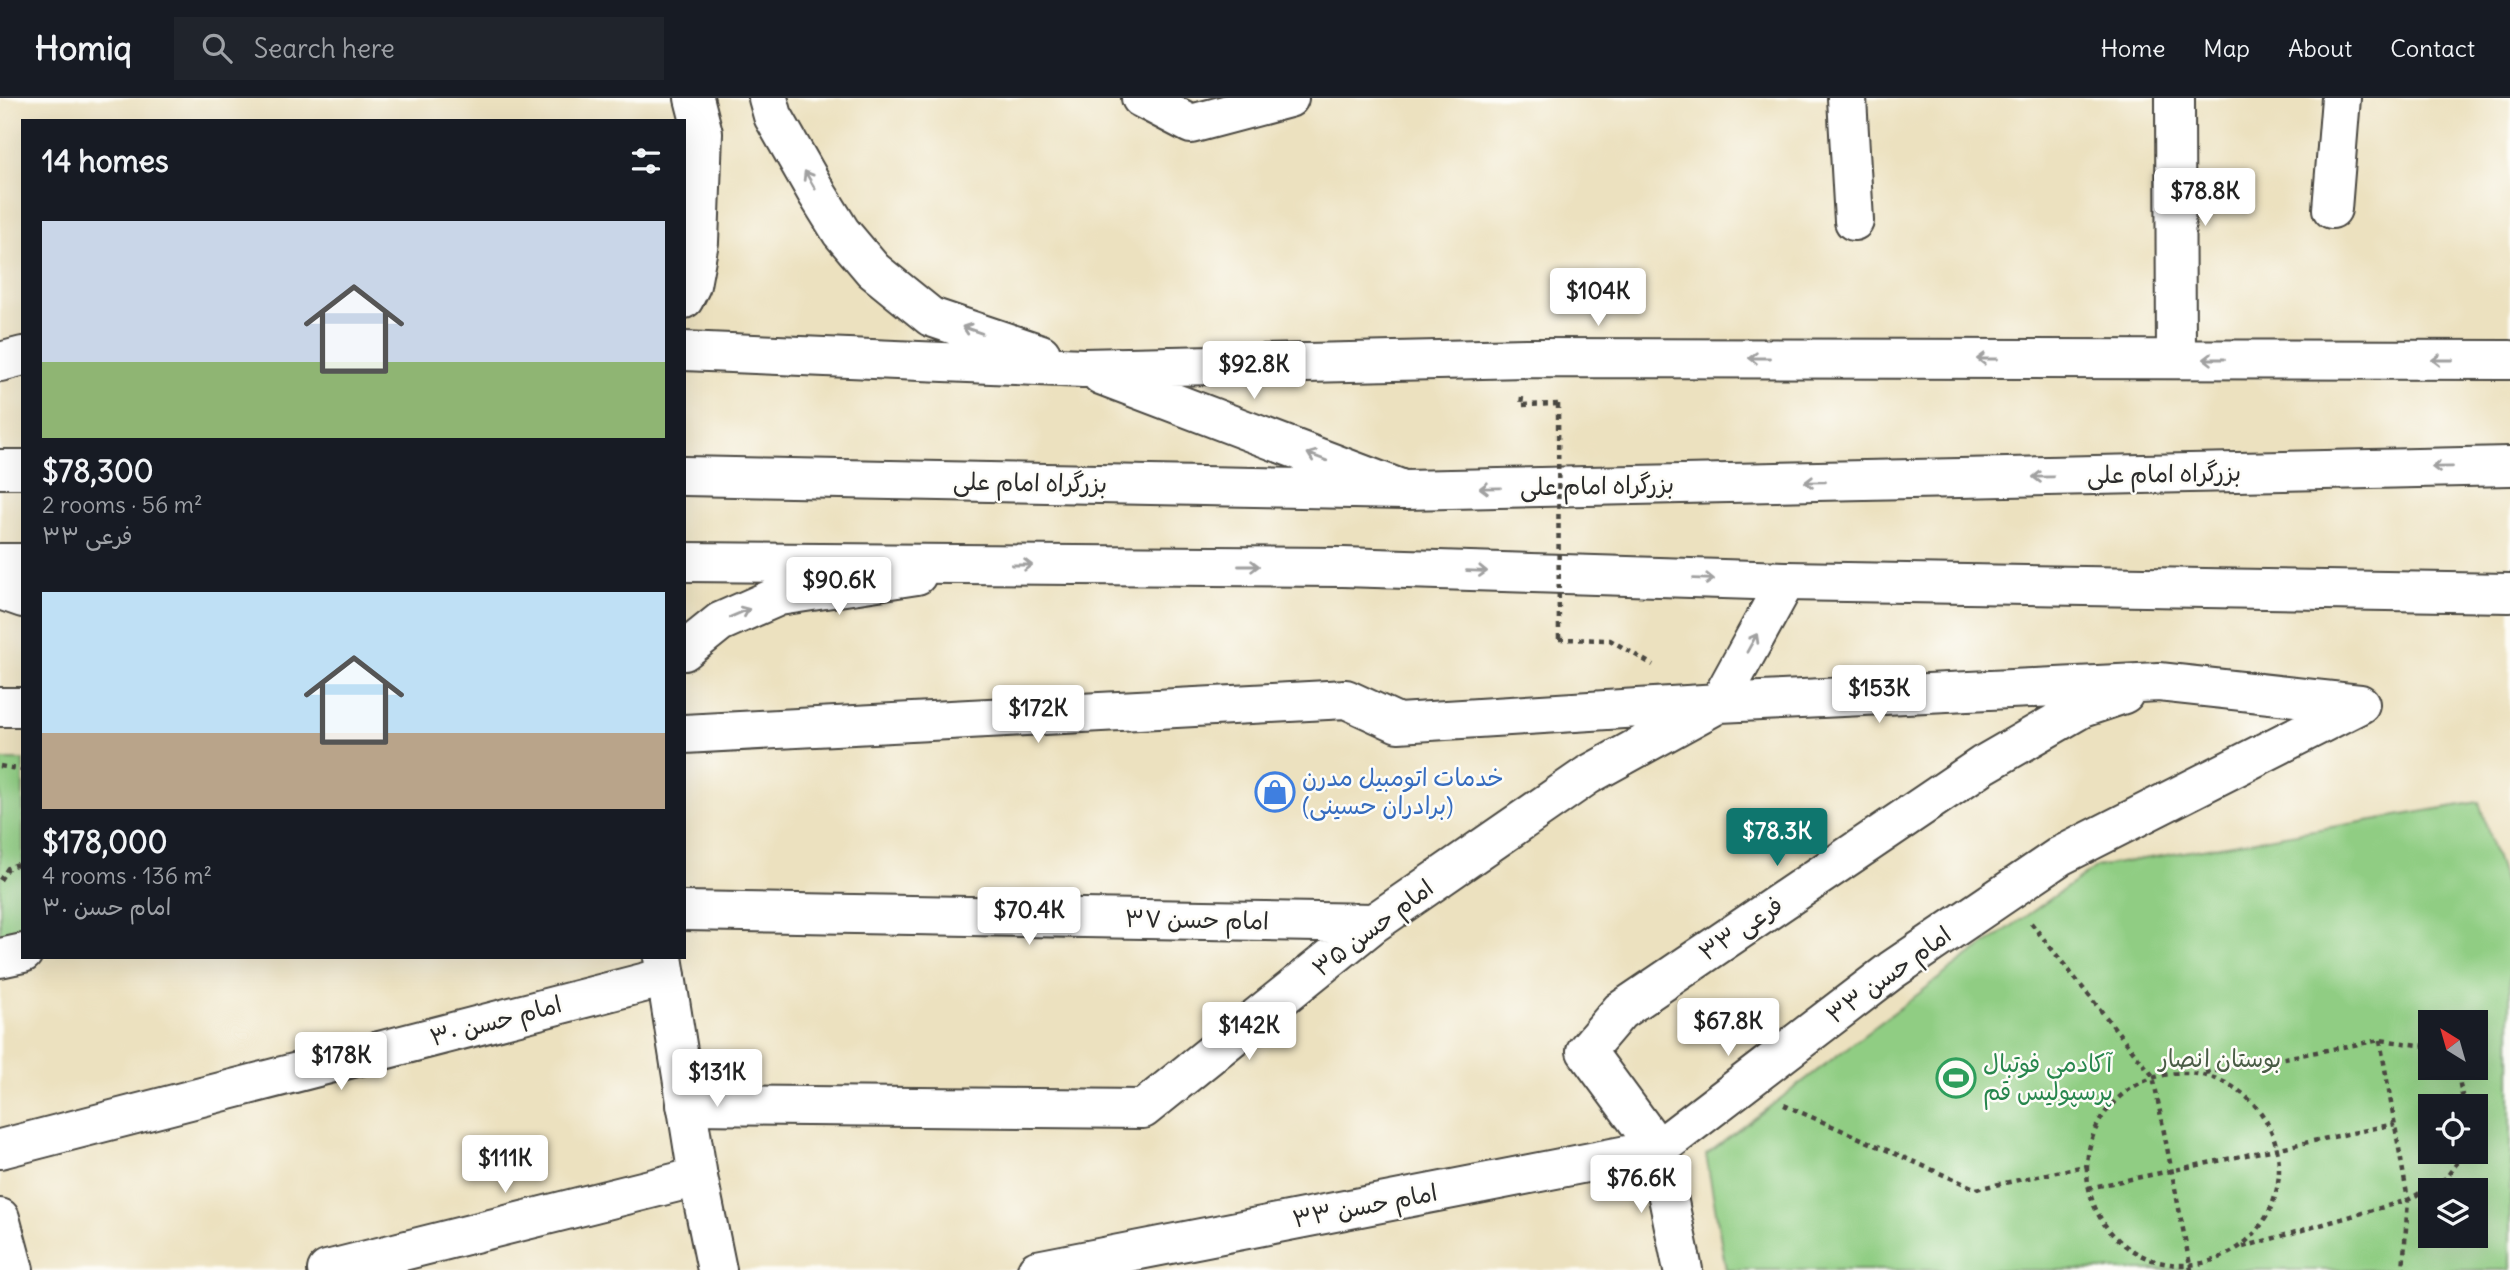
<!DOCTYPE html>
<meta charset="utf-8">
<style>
body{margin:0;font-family:Delius,"Playpen Sans Arabic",sans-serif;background:#20242c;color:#f1f3f6;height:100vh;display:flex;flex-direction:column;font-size:26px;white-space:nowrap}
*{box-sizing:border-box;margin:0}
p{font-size:23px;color:#9ea1a6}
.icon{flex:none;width:38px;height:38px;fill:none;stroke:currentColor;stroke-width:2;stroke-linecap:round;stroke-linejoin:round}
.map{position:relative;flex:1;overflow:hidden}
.details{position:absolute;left:21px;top:21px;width:665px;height:840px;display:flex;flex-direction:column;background:#171b24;border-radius:0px;box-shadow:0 7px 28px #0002}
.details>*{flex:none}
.needle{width:46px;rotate:323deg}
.controls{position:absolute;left:2418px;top:912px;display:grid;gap:14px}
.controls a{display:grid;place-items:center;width:70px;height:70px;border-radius:0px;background:#171b24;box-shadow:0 7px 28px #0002;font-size:35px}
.price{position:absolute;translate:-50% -60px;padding:0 16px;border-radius:7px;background:#fff;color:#222;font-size:23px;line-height:46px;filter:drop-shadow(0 2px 4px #0008)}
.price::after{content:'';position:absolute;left:50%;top:42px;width:21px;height:16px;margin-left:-10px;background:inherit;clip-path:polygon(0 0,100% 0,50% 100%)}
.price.selected{background:#0f766e;color:#fff}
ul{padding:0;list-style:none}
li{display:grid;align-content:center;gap:14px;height:371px;padding:0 21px}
li span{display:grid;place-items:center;height:217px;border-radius:0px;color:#555}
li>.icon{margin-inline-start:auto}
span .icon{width:126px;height:126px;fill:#fffc;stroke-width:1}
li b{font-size:30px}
h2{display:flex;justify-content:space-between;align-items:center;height:84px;padding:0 21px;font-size:30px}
header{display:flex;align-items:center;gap:42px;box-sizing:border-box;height:98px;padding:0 35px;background:#171b24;border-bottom:2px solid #363941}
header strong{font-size:33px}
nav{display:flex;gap:38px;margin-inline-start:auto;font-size:24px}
.search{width:490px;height:63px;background:#20242c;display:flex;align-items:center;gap:18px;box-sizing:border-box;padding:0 24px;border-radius:0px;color:#9ea1a6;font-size:26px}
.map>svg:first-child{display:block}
.green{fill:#90cd83;stroke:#5e7c57;stroke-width:2;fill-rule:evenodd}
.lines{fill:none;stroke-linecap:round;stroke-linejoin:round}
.minor-casing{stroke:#484641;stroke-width:42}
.major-casing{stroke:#484641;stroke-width:42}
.highway-casing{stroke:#484641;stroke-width:42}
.path{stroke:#484641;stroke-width:4.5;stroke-dasharray:5 5;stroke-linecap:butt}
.minor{stroke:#fff;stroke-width:38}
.major{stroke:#fff;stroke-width:38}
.highway{stroke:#fff;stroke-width:38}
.path-bridge{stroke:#484641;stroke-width:4.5;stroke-dasharray:5 5;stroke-linecap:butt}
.oneway{stroke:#a0a0a0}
.labels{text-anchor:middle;stroke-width:5;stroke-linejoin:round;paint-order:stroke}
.street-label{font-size:24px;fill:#2b2b2b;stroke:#fdfcf7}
.shop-label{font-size:24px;fill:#366cbe;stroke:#fdfcf7;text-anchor:start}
.park-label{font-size:24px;fill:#495c45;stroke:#fdfcf7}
.leisure-label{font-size:24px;fill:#27864d;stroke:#fdfcf7;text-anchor:start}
</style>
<header>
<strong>Homiq</strong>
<div class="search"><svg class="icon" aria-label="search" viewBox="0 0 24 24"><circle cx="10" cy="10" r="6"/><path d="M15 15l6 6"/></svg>Search here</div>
<nav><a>Home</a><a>Map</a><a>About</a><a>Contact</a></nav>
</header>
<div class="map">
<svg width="2510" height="1172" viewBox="0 0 2510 1172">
<rect width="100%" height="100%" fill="#fdfcf7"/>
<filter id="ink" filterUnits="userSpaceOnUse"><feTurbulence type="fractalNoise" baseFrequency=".0143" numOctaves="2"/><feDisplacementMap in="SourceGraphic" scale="14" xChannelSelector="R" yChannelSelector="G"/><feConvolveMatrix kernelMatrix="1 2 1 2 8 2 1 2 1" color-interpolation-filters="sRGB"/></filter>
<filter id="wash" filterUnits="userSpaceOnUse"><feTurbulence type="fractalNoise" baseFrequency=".00686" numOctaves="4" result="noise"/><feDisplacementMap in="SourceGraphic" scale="28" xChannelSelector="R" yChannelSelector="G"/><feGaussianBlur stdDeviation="1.57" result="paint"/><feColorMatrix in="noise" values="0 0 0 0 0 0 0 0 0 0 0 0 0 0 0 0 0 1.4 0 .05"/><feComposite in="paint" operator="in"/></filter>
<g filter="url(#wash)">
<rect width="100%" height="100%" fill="#ece1bf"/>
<path class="green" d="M0,662h23v171l-23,7z
M2479,704l31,102v366h-784l-20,-115 253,-192 137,-96zM2431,924h45v46h-45zM2431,1008h45v46h-45zM2431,1092h45v46h-45z"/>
</g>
<g filter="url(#ink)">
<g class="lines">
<g class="minor-casing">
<path id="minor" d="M768,0l5,18 45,79 23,37 32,38 58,47 110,37
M1141,0l50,26 98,-26
M1847,0l7,123
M2175,0l1,261
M2332,111l9,-111
M684,201l7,-14 8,-43 4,-109 -9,-35
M684,253l399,17 443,-10 984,2
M0,264l23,-6
M1101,277l297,113
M0,609h23
M684,636l662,-35 52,24 321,-20 440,-21 201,22
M684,813l690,12
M0,860l23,-5
M686,1007l457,4 231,-186 214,-148 131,-72 67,-122
M0,1051l666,-172
M0,1120l14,52
M327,1172l371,-93
M1037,1172l621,-121 234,-179 168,-114 300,-152
M1683,1172l-25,-121 -72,-98 34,-40 363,-246 99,-57 42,-14"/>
</g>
<g class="major-casing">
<path id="major" d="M0,492l23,8
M684,553l36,-29 59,-26 138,-21
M663,859l35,220 19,93"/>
</g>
<g class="highway-casing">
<path id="highway" d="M0,371h23
M684,378l720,14 1106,-24
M684,464l659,5 443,14 724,12
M0,465h23"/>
</g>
<path class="path" d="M1522,299l-1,8 37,-1
M1559,541l51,1 43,25
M0,668l23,4
M0,782l8,-12 15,-6
M2031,825l122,153 38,194
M2380,942l28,160 -5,70
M2448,970l11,11 5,27
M2205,975l175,-33 47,6 4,3
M2087 1071a96 96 0 1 1 192 0a96 96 0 1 1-192 0Z
M1784,1007l192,84 109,-23
M2088,1090l307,-64
M2243,1149l165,-47 38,-22 19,-26"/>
<use href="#minor" class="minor"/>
<use href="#major" class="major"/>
<use href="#highway" class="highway"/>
<path class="path-bridge" d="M1558,306l1,235"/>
</g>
<defs><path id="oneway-shaft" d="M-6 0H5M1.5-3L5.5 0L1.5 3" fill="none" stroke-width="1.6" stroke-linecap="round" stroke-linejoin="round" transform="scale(1.75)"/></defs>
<g class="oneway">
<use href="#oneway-shaft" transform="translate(810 82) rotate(-120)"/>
<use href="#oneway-shaft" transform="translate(972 232) rotate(-161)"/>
<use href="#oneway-shaft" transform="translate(1759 260) rotate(-180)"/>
<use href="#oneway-shaft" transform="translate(1987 261) rotate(-180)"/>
<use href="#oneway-shaft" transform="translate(2214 261) rotate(-180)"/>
<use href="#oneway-shaft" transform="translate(2442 262) rotate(-180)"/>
<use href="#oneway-shaft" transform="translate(1317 359) rotate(-159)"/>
<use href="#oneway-shaft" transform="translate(2442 369) rotate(179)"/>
<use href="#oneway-shaft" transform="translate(2043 379) rotate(179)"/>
<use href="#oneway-shaft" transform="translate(1815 384) rotate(179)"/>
<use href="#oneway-shaft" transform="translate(1490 390) rotate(179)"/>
<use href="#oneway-shaft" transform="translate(1022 467)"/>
<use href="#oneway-shaft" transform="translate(1249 468)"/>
<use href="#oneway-shaft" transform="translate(1477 473) rotate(2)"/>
<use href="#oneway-shaft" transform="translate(1704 481) rotate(2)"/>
<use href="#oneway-shaft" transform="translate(740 515) rotate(-23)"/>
<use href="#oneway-shaft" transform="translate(1752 545) rotate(-61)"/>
</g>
</g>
<defs>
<g id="shop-ring" transform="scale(2.0125)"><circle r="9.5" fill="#fdfcf7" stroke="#3f7fe0" stroke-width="1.5"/><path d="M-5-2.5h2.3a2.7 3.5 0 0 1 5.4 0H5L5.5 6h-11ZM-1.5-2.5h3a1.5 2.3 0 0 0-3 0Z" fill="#3f7fe0"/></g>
<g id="stadium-ring" transform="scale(2.0125)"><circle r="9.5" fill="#fdfcf7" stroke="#2e9e5b" stroke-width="1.5"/><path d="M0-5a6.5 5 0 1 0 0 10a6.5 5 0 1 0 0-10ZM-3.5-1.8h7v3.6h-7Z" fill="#2e9e5b"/></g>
</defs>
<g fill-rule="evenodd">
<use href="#shop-ring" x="1275" y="694"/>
<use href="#stadium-ring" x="1956" y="980"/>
</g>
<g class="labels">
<g class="street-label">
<text transform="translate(2164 376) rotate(-1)" y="8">بزرگراه امام علی</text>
<text transform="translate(1030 385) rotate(1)" y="8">بزرگراه امام علی</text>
<text transform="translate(1597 388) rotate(-1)" y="8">بزرگراه امام علی</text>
<text transform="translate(1197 822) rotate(1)" y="8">امام حسن ۳۷</text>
<text transform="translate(1373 830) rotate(-37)" y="8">امام حسن ۳۵</text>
<text transform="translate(1741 831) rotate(-34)" y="8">فرعی ۳۳</text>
<text transform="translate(1889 877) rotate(-36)" y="8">امام حسن ۳۳</text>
<text transform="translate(496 923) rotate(-15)" y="8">امام حسن ۳۰</text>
<text transform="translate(1365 1108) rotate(-11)" y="8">امام حسن ۳۳</text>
</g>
<g class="shop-label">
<text x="1302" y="688">خدمات اتومبیل مدرن<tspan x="1302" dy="28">(برادران حسینی)</tspan></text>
</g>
<g class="park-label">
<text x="2220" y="969">بوستان انصار</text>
</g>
<g class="leisure-label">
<text x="1983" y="974">آکادمی فوتبال<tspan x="1983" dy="28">پرسپولیس قم</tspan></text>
</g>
</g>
</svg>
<div class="controls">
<a><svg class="needle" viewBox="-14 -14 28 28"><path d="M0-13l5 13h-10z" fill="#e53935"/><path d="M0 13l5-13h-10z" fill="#9ea1a6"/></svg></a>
<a><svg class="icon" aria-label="locate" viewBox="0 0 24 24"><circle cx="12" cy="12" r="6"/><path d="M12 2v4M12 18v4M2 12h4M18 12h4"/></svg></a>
<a><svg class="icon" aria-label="layers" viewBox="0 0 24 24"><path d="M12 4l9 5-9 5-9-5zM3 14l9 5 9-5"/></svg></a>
</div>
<b class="price" style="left:2205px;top:130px">$78.8K</b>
<b class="price" style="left:1598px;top:230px">$104K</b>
<b class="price" style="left:1254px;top:303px">$92.8K</b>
<b class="price" style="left:839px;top:519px">$90.6K</b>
<b class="price" style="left:1879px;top:627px">$153K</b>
<b class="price" style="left:1038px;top:647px">$172K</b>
<b class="price selected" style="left:1777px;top:770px">$78.3K</b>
<b class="price" style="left:1029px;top:849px">$70.4K</b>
<b class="price" style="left:1728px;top:960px">$67.8K</b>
<b class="price" style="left:1249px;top:964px">$142K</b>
<b class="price" style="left:341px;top:994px">$178K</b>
<b class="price" style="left:717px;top:1011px">$131K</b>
<b class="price" style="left:505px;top:1097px">$111K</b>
<b class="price" style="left:1641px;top:1117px">$76.6K</b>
<section class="details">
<h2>14 homes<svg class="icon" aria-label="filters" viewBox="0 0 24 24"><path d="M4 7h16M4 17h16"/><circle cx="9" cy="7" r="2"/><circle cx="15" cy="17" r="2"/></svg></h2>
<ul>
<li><span style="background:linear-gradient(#c9d6e8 65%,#8fb573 0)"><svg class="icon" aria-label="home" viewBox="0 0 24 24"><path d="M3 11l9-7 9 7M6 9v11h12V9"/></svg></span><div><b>$78,300</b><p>2 rooms · 56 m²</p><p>فرعی ۳۳</p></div></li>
<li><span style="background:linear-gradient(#bfe0f5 65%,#b9a48a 0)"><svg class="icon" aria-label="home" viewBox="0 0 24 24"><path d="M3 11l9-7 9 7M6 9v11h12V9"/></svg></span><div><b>$178,000</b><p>4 rooms · 136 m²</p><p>امام حسن ۳۰</p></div></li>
</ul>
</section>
</div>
